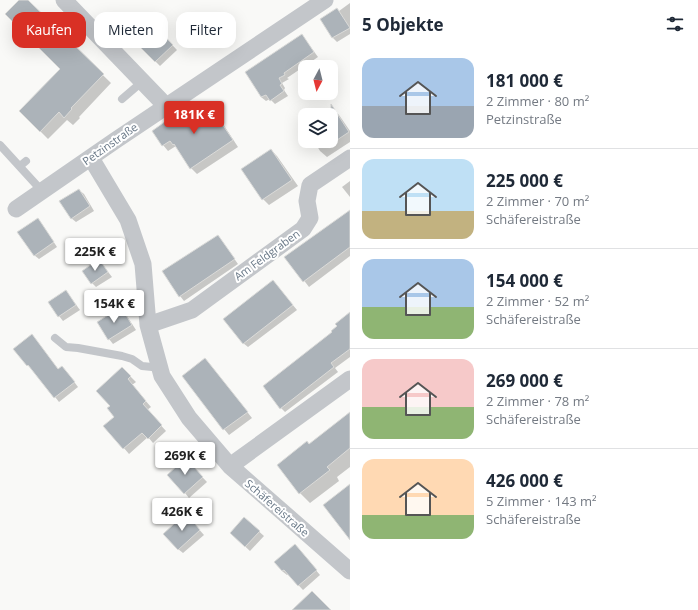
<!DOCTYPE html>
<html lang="de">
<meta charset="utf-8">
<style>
body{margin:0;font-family:"Open Sans",sans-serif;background:#f2f2f3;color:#1f2937;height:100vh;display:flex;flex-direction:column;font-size:15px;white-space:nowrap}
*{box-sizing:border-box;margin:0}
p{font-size:13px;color:#747a83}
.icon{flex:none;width:22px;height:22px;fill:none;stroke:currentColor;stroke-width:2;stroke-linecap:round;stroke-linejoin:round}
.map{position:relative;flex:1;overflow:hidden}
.sheet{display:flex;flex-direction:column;background:#fff;width:348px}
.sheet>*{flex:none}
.guide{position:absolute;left:12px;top:12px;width:278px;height:36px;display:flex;gap:8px}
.needle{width:26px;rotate:187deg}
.buttons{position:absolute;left:298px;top:60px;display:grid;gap:8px}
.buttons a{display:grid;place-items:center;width:40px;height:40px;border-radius:8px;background:#fff;box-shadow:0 4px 16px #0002;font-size:20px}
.price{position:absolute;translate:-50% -34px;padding:0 9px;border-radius:4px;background:#fff;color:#222;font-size:13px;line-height:26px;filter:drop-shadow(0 1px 2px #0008)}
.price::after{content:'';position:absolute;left:50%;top:24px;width:12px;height:9px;margin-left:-6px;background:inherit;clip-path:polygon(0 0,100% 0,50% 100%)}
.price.active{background:#d93025;color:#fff}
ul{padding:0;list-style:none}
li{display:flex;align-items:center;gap:12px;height:100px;padding:0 12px}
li+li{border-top:1px solid #e0e1e3}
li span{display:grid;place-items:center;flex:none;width:112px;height:80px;border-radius:12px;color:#555}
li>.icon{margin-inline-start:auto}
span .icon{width:48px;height:48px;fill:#fffc;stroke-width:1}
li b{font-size:17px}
h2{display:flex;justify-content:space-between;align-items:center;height:48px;padding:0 12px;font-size:17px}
.pill{padding:0 14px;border-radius:12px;background:#fff;box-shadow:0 4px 16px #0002;font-size:14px;line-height:36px}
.pill.active{background:#d93025;color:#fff}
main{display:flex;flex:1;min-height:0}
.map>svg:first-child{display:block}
.shadow{fill:#0003}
.building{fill:#acb3b9;stroke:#dbdbd9}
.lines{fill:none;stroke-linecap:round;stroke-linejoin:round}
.lane{stroke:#c3c6ca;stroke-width:8}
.street{stroke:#c3c6ca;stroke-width:17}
.labels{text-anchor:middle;stroke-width:4;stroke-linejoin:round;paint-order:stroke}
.street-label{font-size:11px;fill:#697887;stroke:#fff}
</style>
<main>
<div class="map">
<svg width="350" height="610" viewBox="0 0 350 610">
<rect width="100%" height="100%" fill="#f9f9f7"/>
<path class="shadow" d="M20,0h6l85,83 -32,34 1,1 -7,7 -6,-5 -19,19 -28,-28 41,-42z
M350,3v31l-13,8 -4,-4 -12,-19 16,-10 2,2z
M156,28l21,22 -17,16 -21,-21z
M302,35l16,22 -31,21 2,1 -7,4 3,5 -1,2 4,6 -13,8 -5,-5 -4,2 -5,-4z
M208,104l6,6 24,37 -41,27 -6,-6 -15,-22 -8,5 -5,-6 14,-31 7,6z
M332,108l7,7 11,16v11l-23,15 -7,-6 -6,-10h17v-26h-9z
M271,150l6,6 21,30 -29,19 -6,-6z
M350,181v16l-8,-10z
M79,190l5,4 10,17 -18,11 -5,-4z
M350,211v45l-41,31 -23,-30z
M38,219l4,5 15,23 -18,12 -5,-4z
M218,236l20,28 -54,37 -4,-5z
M99,260l13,17 -16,10 -4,-4z
M273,281l24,29 -49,37 -5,-4z
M66,291l14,19 -17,11 -4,-5z
M121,308l4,5 11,17 -23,14 -4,-5z
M350,313v44l-15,11 3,4 -53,40 -4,-4 53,-76z
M36,340l22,29 8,2 12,16 -19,15 -26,-33 -6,-4z
M210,365l42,53 -23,17 -5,-6z
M122,368l14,14 -4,3 19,22 -4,3 19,21 -13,12 -5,-6 -19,17 -24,-28 11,-9 -5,-11z
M350,412v55l-13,10 2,4 -29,22 -10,-10 10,-48z
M186,460l21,22 -18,16 -4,-5z
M244,518l20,18 -14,15 -14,-13z
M190,519l14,16 -21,18 -5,-4z
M299,550l21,25 -17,15 -15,-16 -1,1 -5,-4z"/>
<path class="building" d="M19,0h9l76,74 -33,34 1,1 -8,9 -5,-6 -19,20 -21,-21 41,-42 -55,-55z
M337,8l13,20 -18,10 -12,-19z
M156,27l17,18 -18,17 -17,-17z
M302,34l12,18 -30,21 1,2 -6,3 3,6 -2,1 4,6 -14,10 -4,-6 -5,2 -16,-25z
M208,103l25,37 -43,29 -16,-25 -1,1 -3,-4 -8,5 -10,-15 25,-18 6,7z
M331,104l18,28 -18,12z
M271,149l21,31 -30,20 -21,-31z
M79,189l11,17 -19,13 -12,-18z
M350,210v37l-47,35 -19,-25z
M38,218l16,24 -20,14 -17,-24z
M218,235l17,24 -56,38 -17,-26z
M99,259l9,13 -17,12 -9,-13z
M273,280l20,25 -50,39 -20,-25z
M66,290l10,15 -18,12 -10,-15z
M121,307l11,18 -24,15 -11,-18z
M350,312v37l-19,14 3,4 -54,42 -17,-23 69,-54 -1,-1 6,-5 -2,-2z
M32,334l26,35 4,-3 13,16 -21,16 -26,-33 -1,1 -14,-17z
M205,358l43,54 -25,18 -41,-54z
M122,367l9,9 -3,3 18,22 -3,3 19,21 -14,14 -6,-6 -19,16 -20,-23 11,-9 -7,-9 3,-2 -14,-15z
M350,412v36l-23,19 3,3 -31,24 -22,-29 30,-24 2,3z
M186,458l17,19 -19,17 -17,-19z
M350,484v56l-27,-35z
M186,513l14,17 -22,20 -15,-16z
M244,517l16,14 -15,16 -15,-14z
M295,544l22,26 -19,16 -14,-16 -2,1 -8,-9z
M312,591l19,19h-39z"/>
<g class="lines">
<path class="lane" d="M122,99l21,-18
M0,145l42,46
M20,166l6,-5
M55,338l11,9 12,1 44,8 10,3 10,7 10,1 7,-1"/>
<path class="street" d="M64,0l102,106
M91,158l37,62 15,44 5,61 14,51 27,42 41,48 120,105
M16,209l100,-69 209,-140
M148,325l44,-15 111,-81 7,-11 -3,-17 3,-16 40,-27
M230,466l120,-87"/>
</g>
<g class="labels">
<g class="street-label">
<text transform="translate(110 144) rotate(-35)" y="4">Petzinstraße</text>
<text transform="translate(267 255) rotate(-36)" y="4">Am Feldgraben</text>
<text transform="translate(277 508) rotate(41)" y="4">Schäfereistraße</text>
</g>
</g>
</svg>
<div class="buttons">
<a><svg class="needle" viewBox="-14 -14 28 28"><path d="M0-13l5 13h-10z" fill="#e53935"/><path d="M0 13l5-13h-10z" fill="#747a83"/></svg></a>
<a><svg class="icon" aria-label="layers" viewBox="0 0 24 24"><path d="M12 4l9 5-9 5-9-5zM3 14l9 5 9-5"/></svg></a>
</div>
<b class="price active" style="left:194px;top:135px">181K €</b>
<b class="price" style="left:95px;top:272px">225K €</b>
<b class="price" style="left:114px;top:324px">154K €</b>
<b class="price" style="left:185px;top:476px">269K €</b>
<b class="price" style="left:182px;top:532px">426K €</b>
<div class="guide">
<a class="pill active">Kaufen</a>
<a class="pill">Mieten</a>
<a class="pill">Filter</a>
</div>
</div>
<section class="sheet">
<h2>5 Objekte<svg class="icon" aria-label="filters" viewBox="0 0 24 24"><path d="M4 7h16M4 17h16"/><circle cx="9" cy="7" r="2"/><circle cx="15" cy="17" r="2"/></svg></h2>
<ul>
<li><span style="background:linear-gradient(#a9c7e8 60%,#9aa5b1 0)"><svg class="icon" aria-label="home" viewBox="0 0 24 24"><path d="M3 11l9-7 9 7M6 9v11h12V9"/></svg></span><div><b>181 000 €</b><p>2 Zimmer · 80 m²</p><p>Petzinstraße</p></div></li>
<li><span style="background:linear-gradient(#bfe0f5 65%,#c2b280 0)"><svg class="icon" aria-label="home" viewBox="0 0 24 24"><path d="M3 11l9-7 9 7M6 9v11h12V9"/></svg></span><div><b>225 000 €</b><p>2 Zimmer · 70 m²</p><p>Schäfereistraße</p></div></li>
<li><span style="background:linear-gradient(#a9c7e8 60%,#8fb573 0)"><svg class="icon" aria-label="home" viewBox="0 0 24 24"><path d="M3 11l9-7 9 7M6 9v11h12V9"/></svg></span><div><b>154 000 €</b><p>2 Zimmer · 52 m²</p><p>Schäfereistraße</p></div></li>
<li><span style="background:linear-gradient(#f6c9c9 60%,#8fb573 0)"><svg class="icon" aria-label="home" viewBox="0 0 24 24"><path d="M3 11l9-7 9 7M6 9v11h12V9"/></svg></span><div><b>269 000 €</b><p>2 Zimmer · 78 m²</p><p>Schäfereistraße</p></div></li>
<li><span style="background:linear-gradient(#ffd9b3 70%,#8fb573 0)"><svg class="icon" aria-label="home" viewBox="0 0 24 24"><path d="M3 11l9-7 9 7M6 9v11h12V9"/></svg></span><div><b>426 000 €</b><p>5 Zimmer · 143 m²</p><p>Schäfereistraße</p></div></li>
</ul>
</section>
</main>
